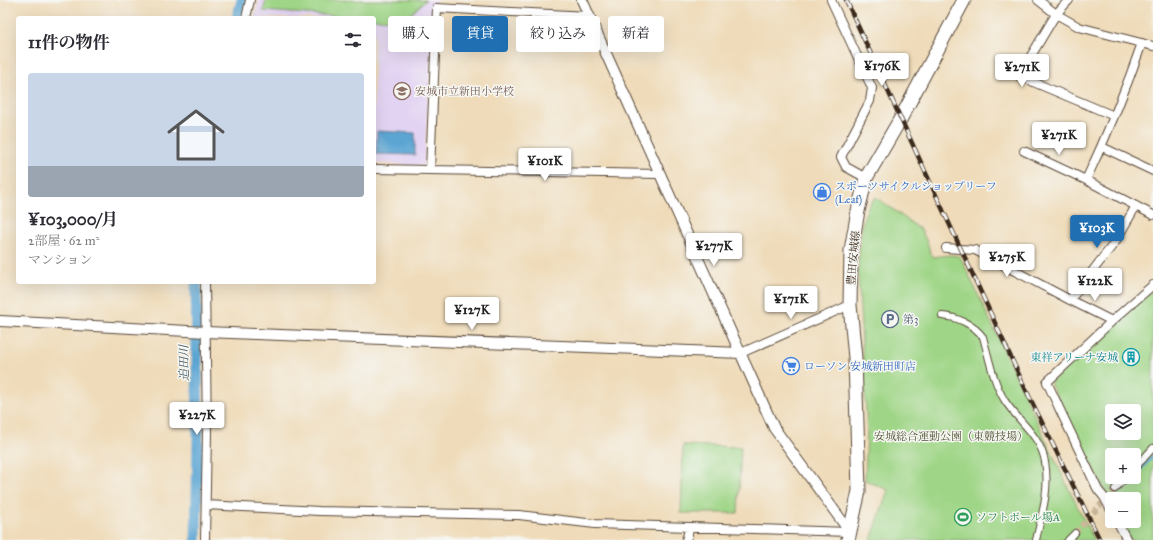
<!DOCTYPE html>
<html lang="ja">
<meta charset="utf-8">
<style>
body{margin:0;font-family:"IM FELL Great Primer","Noto Serif JP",serif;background:#f2f2f3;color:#2b2b33;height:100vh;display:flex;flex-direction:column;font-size:15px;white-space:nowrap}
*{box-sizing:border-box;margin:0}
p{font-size:13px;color:#7c7c81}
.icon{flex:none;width:22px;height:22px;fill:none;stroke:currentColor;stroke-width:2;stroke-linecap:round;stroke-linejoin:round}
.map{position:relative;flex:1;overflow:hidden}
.details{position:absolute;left:16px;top:16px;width:360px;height:268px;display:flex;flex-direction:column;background:#fff;border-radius:4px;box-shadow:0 4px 16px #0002}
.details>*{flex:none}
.hud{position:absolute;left:388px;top:16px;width:380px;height:36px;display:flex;gap:8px}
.controls{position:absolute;left:1105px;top:404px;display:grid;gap:8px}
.controls a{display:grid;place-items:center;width:36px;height:36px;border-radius:4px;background:#fff;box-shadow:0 4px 16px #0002;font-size:20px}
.price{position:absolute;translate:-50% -34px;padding:0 9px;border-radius:4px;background:#fff;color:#222;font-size:13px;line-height:26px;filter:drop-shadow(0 1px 2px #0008)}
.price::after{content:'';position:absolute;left:50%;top:24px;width:12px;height:9px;margin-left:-6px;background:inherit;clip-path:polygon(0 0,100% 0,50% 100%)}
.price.selected{background:#1f6fb2;color:#fff}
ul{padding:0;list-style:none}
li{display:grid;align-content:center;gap:8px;height:212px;padding:0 12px}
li+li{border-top:1px solid #e1e1e2}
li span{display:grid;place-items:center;height:124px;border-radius:4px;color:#555}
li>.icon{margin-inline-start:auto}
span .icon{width:72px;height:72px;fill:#fffc;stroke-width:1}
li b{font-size:17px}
h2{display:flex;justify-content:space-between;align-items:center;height:48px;padding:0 12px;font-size:17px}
.tag{padding:0 14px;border-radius:4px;background:#fff;box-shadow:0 4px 16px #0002;font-size:14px;line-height:36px}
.tag.selected{background:#1f6fb2;color:#fff}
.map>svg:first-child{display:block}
.built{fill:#e3d3f3}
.green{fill:#9fd586;stroke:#6d8052;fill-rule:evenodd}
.water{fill:#5ca5d3;stroke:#4c6878}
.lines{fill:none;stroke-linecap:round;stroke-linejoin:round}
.stream{stroke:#5ca5d3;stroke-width:3}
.canal{stroke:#5ca5d3;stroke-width:11}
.pedestrian-tunnel{stroke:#cbb89a;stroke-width:6;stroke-dasharray:6 3;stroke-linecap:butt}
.pedestrian-casing{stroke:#564535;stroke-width:8}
.minor-casing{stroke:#564535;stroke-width:10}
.tertiary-casing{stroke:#564535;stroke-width:12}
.primary-casing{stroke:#564535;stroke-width:15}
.pedestrian{stroke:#fff;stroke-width:6}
.minor{stroke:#fff;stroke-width:8}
.tertiary{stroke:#fff;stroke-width:10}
.primary{stroke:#fff;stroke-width:13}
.rail-casing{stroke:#3b2a1e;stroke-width:4.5}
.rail{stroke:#f6f6f2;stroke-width:3;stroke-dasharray:9;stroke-linecap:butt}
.labels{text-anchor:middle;stroke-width:3;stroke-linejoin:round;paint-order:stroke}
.education-label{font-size:11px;fill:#785e54;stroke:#f6f6f2;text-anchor:start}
.shop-label{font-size:11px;fill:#366cbe;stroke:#f6f6f2;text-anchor:start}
.street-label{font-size:11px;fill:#3b2a1e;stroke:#f6f6f2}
.service-label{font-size:11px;fill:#4e5e75;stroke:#f6f6f2;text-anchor:start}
.culture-label{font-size:11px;fill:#0d838f;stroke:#f6f6f2;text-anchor:end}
.park-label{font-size:11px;fill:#545538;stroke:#f6f6f2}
.leisure-label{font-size:11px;fill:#27864d;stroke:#f6f6f2;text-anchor:start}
.water-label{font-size:12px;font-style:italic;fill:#485b66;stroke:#f6f6f2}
</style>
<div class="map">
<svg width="1153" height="540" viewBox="0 0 1153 540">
<rect width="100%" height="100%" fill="#f6f6f2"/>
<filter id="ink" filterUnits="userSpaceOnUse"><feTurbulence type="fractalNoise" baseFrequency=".025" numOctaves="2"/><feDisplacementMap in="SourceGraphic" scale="8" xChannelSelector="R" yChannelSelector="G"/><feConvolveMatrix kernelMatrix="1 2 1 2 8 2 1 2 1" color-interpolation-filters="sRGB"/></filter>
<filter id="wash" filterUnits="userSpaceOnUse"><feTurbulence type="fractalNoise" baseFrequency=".012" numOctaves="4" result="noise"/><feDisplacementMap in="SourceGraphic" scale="16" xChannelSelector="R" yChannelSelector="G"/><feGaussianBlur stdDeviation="0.9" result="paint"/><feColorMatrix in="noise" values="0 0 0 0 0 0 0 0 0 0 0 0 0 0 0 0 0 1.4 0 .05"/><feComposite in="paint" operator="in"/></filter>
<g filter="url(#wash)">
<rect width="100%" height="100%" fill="#efdbb9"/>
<path class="built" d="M259,0h177l-2,11 -10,155 -50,-3v-145h-120z"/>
<path class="green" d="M266,0h160l-18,17 -15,3 -130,-9z
M876,197l45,33 6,12 5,15 18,-2 10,1 104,223 30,61h-223l17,-50 -23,-10 2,-49 -9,-157c1,-17 2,-52 10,-67 2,-3 5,-7 8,-10z
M1153,289v251h-23l-9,-19h13v-22h-22v4l-3,-6 -3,-4 -56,-110zM1112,411h22v22h-22zM1112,455h22v22h-22z
M683,445l58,2 -3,66h-57z"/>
<path class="water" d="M377,131l38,2v22l-39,-1z"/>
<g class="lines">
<path class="stream" d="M1134,476l19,-20
M1119,492l14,-15"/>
<path class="canal" d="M237,18l5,-18
M196,540l2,-97 -2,-161"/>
</g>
</g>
<g filter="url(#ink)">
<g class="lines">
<path class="pedestrian-tunnel" d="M1075,533l40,-44"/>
<g class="pedestrian-casing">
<path id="pedestrian" d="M942,316c16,1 32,9 41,21 6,21 10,45 22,64 13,20 36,35 40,61 5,27 -3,52 -9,78
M1134,469l19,-21
M1115,489l11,-12
M1068,540l7,-7"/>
</g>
<g class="minor-casing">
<path id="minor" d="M831,0l41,88 -2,13 -29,56 5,10 20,11
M1038,0l18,14 23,13 74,19
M1069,0l-13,14 -37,62 95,40
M246,18l4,-18
M1142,43c-16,46 -35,92 -56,137l67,35
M1102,147l51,24
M1024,151l62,29
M374,169l56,1 7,-162 151,8
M430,170l230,4
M946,248l29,2 95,50 42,21
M1070,300l45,-58 21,-36
M741,353l109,-48
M206,505l113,6 200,4 76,9 255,8
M1112,512l-8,-15 -6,-7 -38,-80 -13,-28 65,-61 41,-36
M1117,521l10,19
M205,540l2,-107 -2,-151
M686,540l4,-13"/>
</g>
<g class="tertiary-casing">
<path id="tertiary" d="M582,0l192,428 76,104
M0,321l206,11 535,21"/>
</g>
<g class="primary-casing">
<path id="primary" d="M848,540l11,-49 -4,-133 -5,-53 1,-55 7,-39 8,-33 35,-60 63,-118"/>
</g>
<use href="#pedestrian" class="pedestrian"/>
<use href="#minor" class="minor"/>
<use href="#tertiary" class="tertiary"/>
<use href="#primary" class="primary"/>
<g class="rail-casing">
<path id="rail" d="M846,0l180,390 74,150"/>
</g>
<use href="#rail" class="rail"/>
</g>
</g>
<defs>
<g id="school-ring" transform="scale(0.9)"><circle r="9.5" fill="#f6f6f2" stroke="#8d6e63" stroke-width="1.5"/><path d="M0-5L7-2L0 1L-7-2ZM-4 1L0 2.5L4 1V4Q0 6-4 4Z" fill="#8d6e63"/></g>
<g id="shop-ring" transform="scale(0.9)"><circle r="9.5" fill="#f6f6f2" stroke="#3f7fe0" stroke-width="1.5"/><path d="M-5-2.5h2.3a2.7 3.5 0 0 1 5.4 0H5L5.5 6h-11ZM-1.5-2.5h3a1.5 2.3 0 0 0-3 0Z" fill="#3f7fe0"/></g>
<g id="parking-ring" transform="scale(0.9)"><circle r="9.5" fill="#f6f6f2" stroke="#5c6f8a" stroke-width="1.5"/><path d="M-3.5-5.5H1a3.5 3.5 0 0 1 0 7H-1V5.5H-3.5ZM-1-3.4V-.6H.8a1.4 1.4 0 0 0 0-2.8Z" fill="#5c6f8a"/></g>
<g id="building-ring" transform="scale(0.9)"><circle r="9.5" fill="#f6f6f2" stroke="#0f9aa8" stroke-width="1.5"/><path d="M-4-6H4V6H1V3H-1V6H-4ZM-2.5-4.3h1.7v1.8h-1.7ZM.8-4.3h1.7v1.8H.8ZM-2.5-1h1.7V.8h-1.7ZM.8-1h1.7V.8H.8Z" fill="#0f9aa8"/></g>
<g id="supermarket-ring" transform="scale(0.9)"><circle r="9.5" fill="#f6f6f2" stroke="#3f7fe0" stroke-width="1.5"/><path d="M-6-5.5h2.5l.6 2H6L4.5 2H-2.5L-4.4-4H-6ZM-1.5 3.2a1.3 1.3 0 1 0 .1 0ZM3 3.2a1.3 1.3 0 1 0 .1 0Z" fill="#3f7fe0"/></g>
<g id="stadium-ring" transform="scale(0.9)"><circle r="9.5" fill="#f6f6f2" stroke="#2e9e5b" stroke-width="1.5"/><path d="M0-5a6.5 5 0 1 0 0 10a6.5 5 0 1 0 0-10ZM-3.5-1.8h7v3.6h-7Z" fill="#2e9e5b"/></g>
</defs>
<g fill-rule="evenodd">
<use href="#school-ring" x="402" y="91"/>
<use href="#shop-ring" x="822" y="192"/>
<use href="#parking-ring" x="890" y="319"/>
<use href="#building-ring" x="1131" y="357"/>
<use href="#supermarket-ring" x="791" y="366"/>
<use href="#stadium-ring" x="963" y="517"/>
</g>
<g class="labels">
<g class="education-label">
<text x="415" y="95">安城市立新田小学校</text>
</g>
<g class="shop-label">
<text x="835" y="190">スポーツサイクルショップリーフ<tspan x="835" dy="13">(Leaf)</tspan></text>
<text x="804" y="370">ローソン 安城新田町店</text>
</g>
<g class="street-label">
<text transform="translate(853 258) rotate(-85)" y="4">豊田安城線</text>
</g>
<g class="service-label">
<text x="903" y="323">第3</text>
</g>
<g class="culture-label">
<text x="1118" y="361">東祥アリーナ安城</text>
</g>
<g class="park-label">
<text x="951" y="440">安城総合運動公園（東競技場）</text>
</g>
<g class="leisure-label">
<text x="976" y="521">ソフトボール場A</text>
</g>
<g class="water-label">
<text transform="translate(184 363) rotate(-91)" y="4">追田川</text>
</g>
</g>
</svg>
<div class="controls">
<a><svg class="icon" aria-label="layers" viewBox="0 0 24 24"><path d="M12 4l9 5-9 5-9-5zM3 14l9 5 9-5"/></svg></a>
<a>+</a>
<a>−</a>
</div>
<b class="price" style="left:882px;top:87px">¥176K</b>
<b class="price" style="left:1022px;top:88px">¥271K</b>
<b class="price" style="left:1059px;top:156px">¥271K</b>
<b class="price" style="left:545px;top:182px">¥101K</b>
<b class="price selected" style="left:1097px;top:249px">¥103K</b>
<b class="price" style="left:714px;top:267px">¥277K</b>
<b class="price" style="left:1007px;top:278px">¥275K</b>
<b class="price" style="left:1095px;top:302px">¥122K</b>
<b class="price" style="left:791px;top:320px">¥171K</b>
<b class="price" style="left:472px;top:331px">¥127K</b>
<b class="price" style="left:197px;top:436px">¥227K</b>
<div class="hud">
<a class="tag">購入</a>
<a class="tag selected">賃貸</a>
<a class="tag">絞り込み</a>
<a class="tag">新着</a>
</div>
<section class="details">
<h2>11件の物件<svg class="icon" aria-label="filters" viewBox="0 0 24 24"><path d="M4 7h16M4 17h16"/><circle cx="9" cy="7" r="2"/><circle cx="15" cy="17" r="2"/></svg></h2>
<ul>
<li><span style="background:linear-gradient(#c9d6e8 75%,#9aa5b1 0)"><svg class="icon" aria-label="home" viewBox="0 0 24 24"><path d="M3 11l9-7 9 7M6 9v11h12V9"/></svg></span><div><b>¥103,000/月</b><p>2部屋 · 62 m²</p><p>マンション</p></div></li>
</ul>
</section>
</div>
